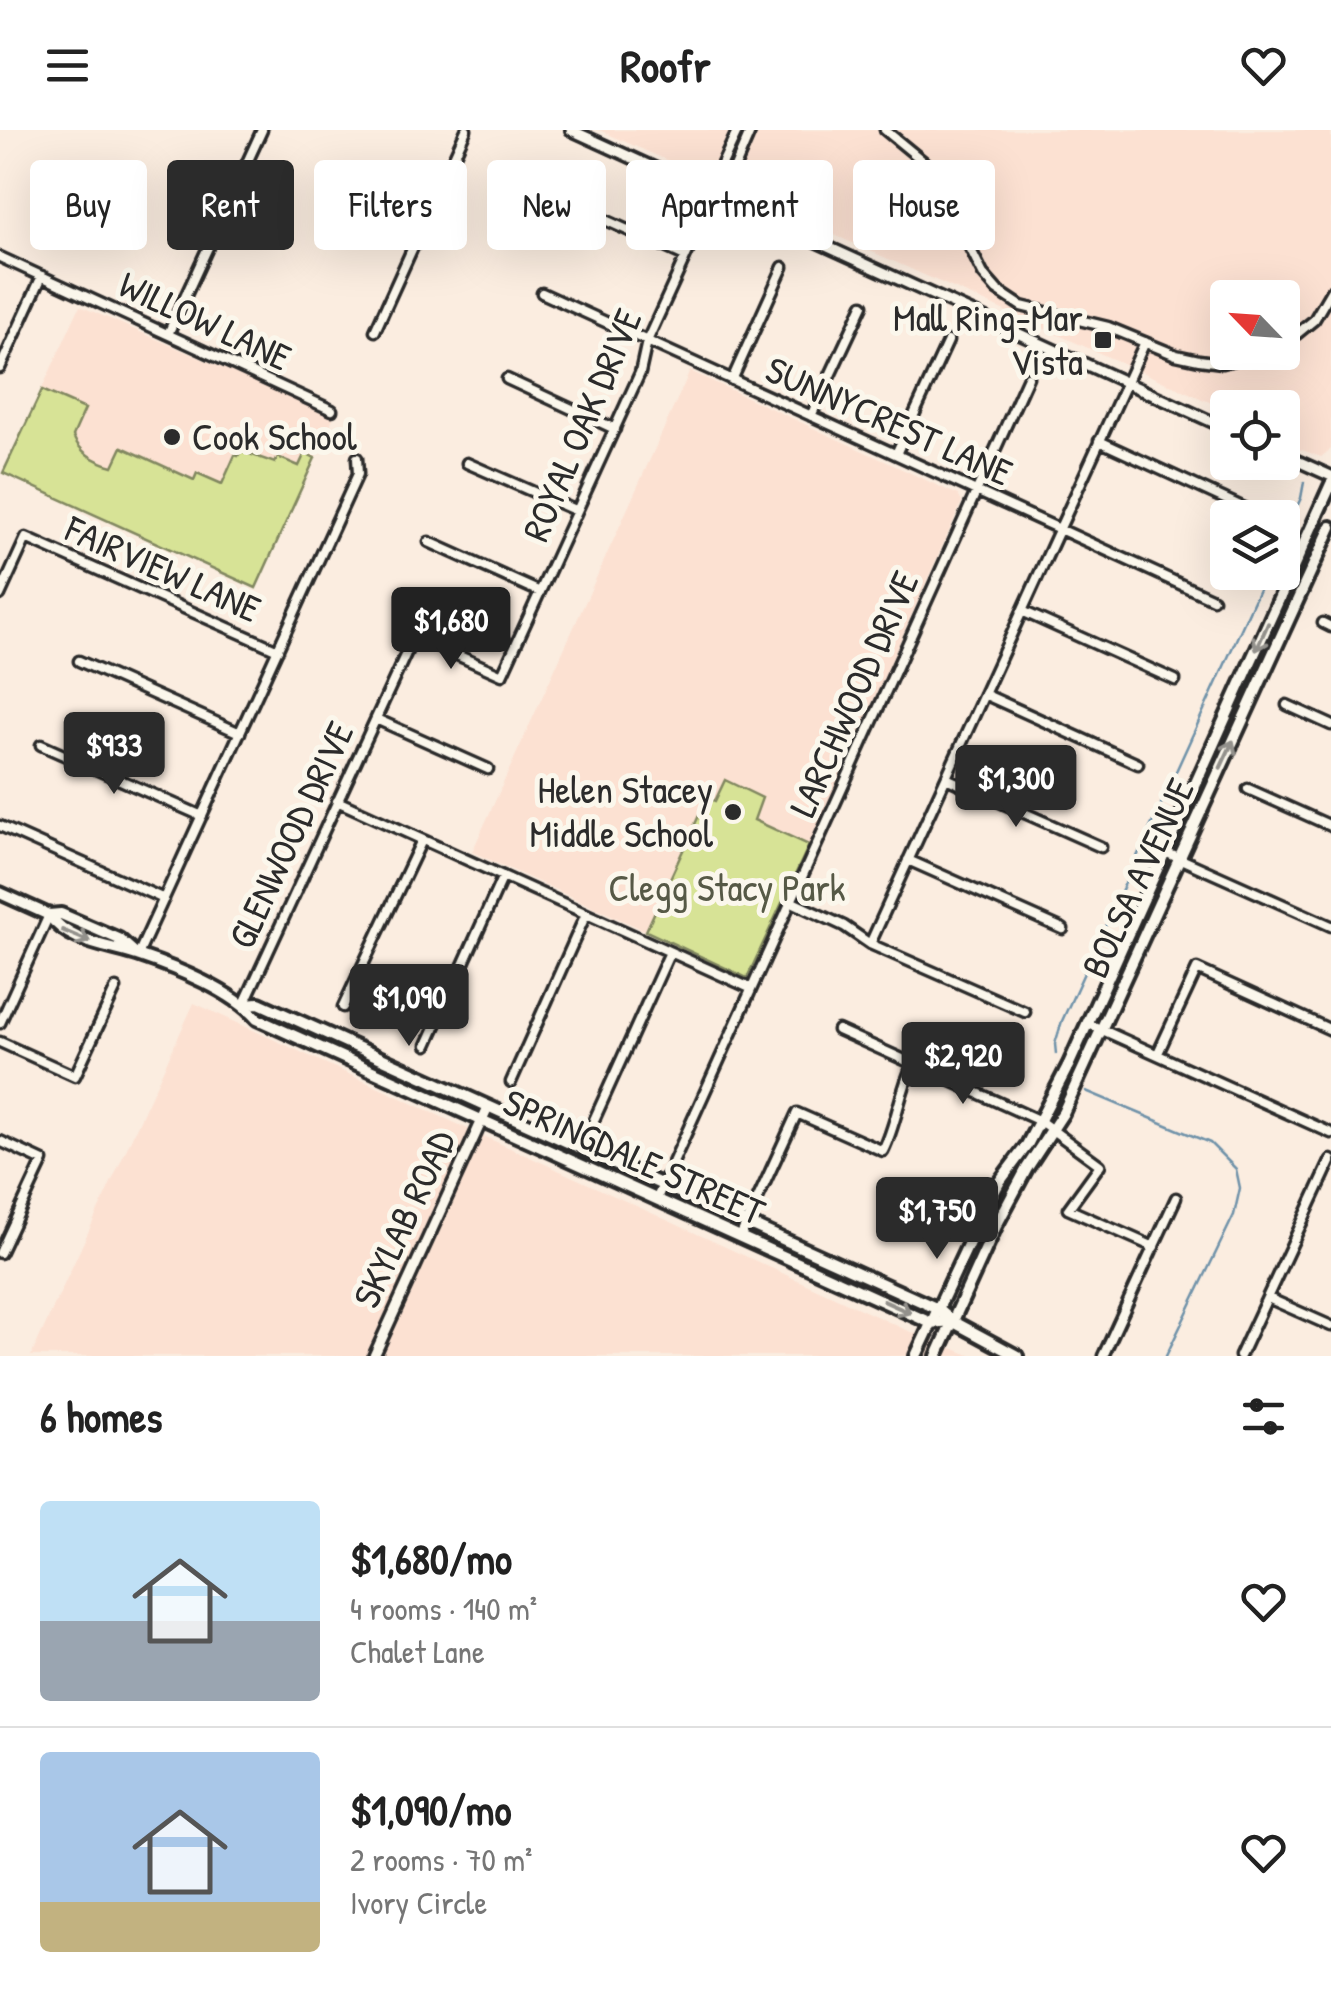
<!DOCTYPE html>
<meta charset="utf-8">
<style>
body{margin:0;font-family:"Patrick Hand",sans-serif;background:#f6f6f6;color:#222;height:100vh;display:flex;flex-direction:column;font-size:38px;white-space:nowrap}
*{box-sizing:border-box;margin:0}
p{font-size:32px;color:#767676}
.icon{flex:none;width:55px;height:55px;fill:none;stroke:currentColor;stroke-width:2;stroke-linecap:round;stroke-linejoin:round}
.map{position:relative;height:1226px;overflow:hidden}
.drawer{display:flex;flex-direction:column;background:#fff;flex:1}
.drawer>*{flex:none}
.hud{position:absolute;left:30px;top:30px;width:1272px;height:90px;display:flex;gap:20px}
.needle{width:65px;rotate:295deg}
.buttons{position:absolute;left:1210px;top:150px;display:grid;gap:20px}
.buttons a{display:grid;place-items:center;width:90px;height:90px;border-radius:10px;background:#fff;box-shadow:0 10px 40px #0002;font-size:50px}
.price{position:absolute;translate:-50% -85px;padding:0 22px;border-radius:10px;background:#2b2b2b;color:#fff;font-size:32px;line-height:65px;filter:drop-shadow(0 2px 5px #0008)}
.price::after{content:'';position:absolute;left:50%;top:60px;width:30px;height:22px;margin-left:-15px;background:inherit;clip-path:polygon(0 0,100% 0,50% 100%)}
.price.selected{background:#222;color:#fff}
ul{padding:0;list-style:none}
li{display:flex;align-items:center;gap:30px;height:250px;padding:0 40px}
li+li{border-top:2px solid #e0e0e0}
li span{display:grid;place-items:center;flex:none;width:280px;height:200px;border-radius:10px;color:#555}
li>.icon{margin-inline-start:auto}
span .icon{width:120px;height:120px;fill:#fffc;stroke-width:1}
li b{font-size:42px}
h2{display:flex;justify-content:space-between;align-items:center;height:120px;padding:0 40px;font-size:42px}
.pill{padding:0 35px;border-radius:10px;background:#fff;box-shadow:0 10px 40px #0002;font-size:35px;line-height:90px}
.pill.selected{background:#2b2b2b;color:#fff}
header{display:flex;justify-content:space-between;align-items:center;height:130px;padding:0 40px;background:#fff;font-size:45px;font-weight:700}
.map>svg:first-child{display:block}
.built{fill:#fce1d2;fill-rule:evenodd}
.green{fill:#d7e396;stroke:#818760;stroke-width:2.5}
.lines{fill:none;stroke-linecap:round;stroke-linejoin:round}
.stream{stroke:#6f92a9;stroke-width:2.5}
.minor-casing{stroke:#2b2b2b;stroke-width:15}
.tertiary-casing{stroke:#2b2b2b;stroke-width:16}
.secondary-casing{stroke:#2b2b2b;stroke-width:18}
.minor{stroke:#fbf7ec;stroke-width:8}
.tertiary{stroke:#fbf7ec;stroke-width:9}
.secondary{stroke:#fbf7ec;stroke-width:10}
.oneway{stroke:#93918c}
.poi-dot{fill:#2b2b2b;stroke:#fbf7ec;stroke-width:4}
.labels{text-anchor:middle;stroke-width:10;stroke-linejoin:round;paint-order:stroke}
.poi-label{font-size:38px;fill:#2b2b2b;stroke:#fbf7ec;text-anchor:end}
.street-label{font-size:38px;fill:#2b2b2b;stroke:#fbf7ec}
.park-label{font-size:38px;fill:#565946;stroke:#fbf7ec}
</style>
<header><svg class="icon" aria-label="menu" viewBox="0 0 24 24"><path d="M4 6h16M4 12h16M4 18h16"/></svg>Roofr<svg class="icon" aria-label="heart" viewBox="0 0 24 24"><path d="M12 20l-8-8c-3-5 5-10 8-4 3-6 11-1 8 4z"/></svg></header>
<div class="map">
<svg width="1331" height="1226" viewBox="0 0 1331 1226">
<rect width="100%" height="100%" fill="#fbede0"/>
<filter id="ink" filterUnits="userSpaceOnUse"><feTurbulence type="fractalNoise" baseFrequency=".01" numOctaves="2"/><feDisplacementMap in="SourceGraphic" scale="20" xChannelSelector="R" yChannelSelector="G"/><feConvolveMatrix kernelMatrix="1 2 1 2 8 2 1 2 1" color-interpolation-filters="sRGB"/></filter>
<g filter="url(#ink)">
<path class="built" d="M599,0h732v319l-10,8 -38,-14 -1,-35h-54l-1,2zM1228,168h54v54h-54z
M80,176l254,110 -78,172 -253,-115z
M690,241l268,124 4,7 -153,343 -102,-46 -61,132 -174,-79z
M194,873l710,326 68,27h-941z"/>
<path class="green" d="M42,260l43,19 -12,27c7,17 24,26 40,30l9,-19 72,33 3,-7 25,11 13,-29 3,1 3,-5 34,12 3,-6 21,9 6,-13 10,5 -59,130 -253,-115z
M725,650l37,18 -8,22 55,25 -62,133 -101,-47 61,-133 8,3z"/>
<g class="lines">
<path class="stream" d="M1282,408l19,-40 3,-16
M1056,924l-1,-10 7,-23 205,-449
M1086,961l124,52 26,26 4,19 -6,27 -68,141"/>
<g class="minor-casing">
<path id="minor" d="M885,0l39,32 20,33 39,79 14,16 24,16 87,21 68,28 23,5 23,3 46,-11
M713,67l16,-16 22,-51
M583,80l102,46
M0,127l332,153
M542,163l671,306
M375,201l91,-201
M168,204l94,-204
M1282,216l32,-26 17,-29
M0,238l42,-92
M507,249l108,50
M732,250l51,-113
M811,286l52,-111
M1099,311l154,71
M896,324l52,-113
M467,333l110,48
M429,412l111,50
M0,465l26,-57 252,112
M1022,481l153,69
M1323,493l8,4
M79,531l161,72
M984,564l154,70
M1287,575l44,20
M376,589l112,50
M41,615l161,71
M946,648l155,69
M1248,659l83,37
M337,671l413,187
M0,696l164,73
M1165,722l166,74
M908,730l155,69
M790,771l54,25 26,18 155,68
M870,814l275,-602
M138,825l220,-481 -1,-16
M244,874l170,-368 88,39 138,-302 7,-32 66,-144 9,-33 16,-34
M343,877l79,-167
M0,893l49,-108
M1087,893l244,110
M838,900l202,91 60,44 -32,44 86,38
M0,912l75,34 41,-88
M427,915l76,-169
M1158,923l39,-84 134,61
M511,952l75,-168
M594,990l76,-168
M0,1011l43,20 -43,92
M657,1068l371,-821
M740,1107l57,-124 86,38c14,-28 16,-58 30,-87
M1268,1168l63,28
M1103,1226l73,-158
M1240,1226l91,-196"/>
</g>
<g class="tertiary-casing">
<path id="tertiary" d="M571,0l657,299
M1282,324l49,22
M374,1226l114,-249"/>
</g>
<g class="secondary-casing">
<path id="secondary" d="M0,763l49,22 12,-1 58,25 18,16
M49,785c21,29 59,30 91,41 36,12 93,35 117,63l674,304 21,-2
M244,874l15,-1 679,306 14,12 65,35
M916,1226l64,-137 20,-38 27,-36 42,-81 262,-580
M937,1226l59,-130 31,-58 36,-55 268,-586"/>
</g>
<use href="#minor" class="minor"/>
<use href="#tertiary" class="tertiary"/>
<use href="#secondary" class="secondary"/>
</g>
<defs><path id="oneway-shaft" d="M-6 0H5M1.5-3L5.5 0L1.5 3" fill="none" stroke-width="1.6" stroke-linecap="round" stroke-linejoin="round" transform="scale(2.5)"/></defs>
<g class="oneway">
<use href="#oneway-shaft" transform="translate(1262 507) rotate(114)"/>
<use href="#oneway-shaft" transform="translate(1227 624) rotate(-65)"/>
<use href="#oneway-shaft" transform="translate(76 806) rotate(23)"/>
<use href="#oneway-shaft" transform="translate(897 1177) rotate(24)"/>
</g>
</g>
<g class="poi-dot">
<rect x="1093" y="200" width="20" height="20" rx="5"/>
<circle cx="172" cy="307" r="10"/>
<circle cx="733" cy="682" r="10"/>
</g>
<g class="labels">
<g class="poi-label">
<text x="1083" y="201">Mall Ring-Mar<tspan x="1083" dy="44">Vista</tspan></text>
<text x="192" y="320" text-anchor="start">Cook School</text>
<text x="713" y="673">Helen Stacey<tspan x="713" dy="44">Middle School</tspan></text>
</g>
<g class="street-label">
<text transform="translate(205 191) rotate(25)" y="13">WILLOW LANE</text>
<text transform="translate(889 291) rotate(24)" y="13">SUNNYCREST LANE</text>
<text transform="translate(582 295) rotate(-67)" y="13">ROYAL OAK DRIVE</text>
<text transform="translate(163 439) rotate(24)" y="13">FAIRVIEW LANE</text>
<text transform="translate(854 564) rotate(-66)" y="13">LARCHWOOD DRIVE</text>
<text transform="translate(291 705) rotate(-65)" y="13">GLENWOOD DRIVE</text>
<text transform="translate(1138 748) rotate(-65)" y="13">BOLSA AVENUE</text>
<text transform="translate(634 1027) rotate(24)" y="13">SPRINGDALE STREET</text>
<text transform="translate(404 1089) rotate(-65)" y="13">SKYLAB ROAD</text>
</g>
<g class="park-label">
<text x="727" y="771">Clegg Stacy Park</text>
</g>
</g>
</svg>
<div class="buttons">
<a><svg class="needle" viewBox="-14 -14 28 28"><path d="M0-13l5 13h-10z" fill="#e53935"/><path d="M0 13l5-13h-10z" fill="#767676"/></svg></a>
<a><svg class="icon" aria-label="locate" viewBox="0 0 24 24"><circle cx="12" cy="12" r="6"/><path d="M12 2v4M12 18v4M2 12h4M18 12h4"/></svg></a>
<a><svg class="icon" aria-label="layers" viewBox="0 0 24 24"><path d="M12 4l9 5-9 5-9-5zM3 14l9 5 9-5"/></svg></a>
</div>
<b class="price selected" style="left:451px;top:542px">$1,680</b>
<b class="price" style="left:114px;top:667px">$933</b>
<b class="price" style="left:1016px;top:700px">$1,300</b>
<b class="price" style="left:409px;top:919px">$1,090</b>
<b class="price" style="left:963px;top:977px">$2,920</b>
<b class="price" style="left:937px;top:1132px">$1,750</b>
<div class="hud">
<a class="pill">Buy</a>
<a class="pill selected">Rent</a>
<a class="pill">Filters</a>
<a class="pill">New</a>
<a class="pill">Apartment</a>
<a class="pill">House</a>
</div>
</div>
<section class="drawer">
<h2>6 homes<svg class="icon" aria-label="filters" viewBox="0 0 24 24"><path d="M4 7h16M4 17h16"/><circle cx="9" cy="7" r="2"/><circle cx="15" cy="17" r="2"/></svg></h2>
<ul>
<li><span style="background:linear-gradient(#bfe0f5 60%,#9aa5b1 0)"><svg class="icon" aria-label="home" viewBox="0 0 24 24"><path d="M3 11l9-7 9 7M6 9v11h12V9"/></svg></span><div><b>$1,680/mo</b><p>4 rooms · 140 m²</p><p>Chalet Lane</p></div><svg class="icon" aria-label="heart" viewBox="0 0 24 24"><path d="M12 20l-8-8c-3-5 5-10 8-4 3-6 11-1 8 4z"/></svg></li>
<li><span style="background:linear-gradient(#a9c7e8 75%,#c2b280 0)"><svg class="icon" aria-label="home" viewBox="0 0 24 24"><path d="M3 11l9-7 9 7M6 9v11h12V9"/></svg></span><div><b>$1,090/mo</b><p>2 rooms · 70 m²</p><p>Ivory Circle</p></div><svg class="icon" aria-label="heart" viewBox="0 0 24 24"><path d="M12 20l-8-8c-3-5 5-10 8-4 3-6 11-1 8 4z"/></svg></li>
</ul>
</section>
